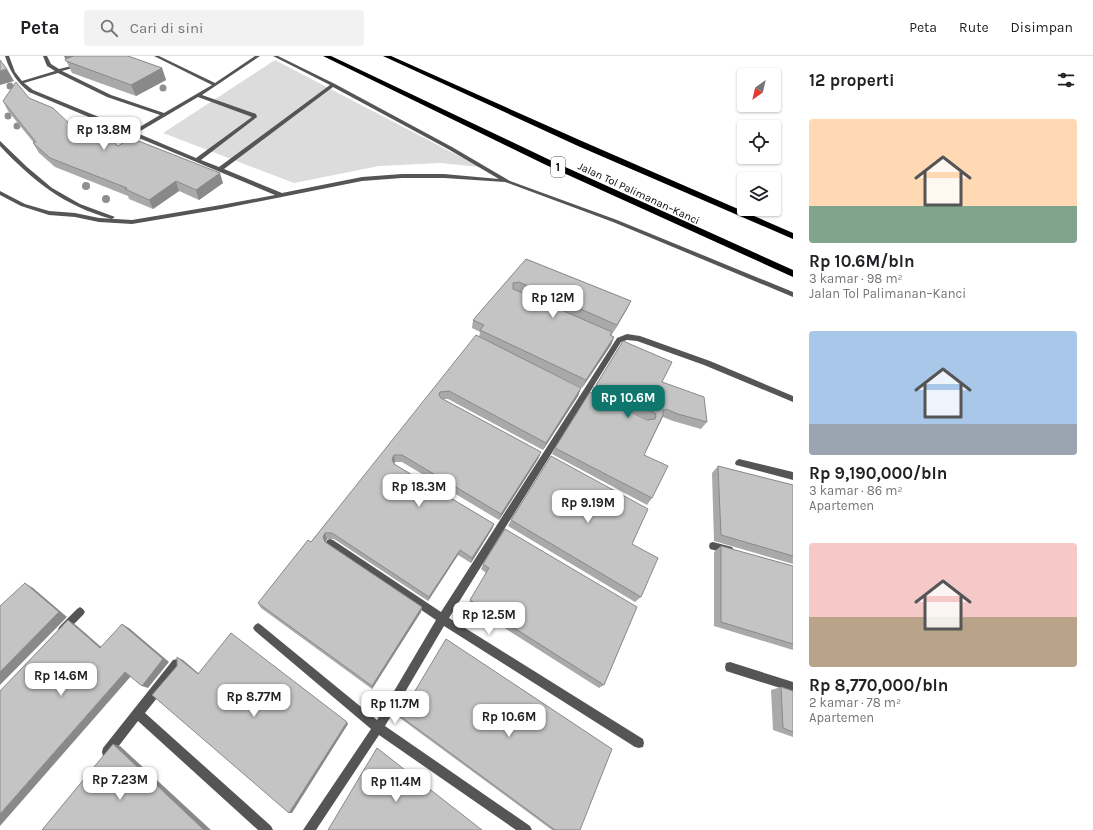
<!DOCTYPE html>
<html lang="id">
<meta charset="utf-8">
<style>
body{margin:0;font-family:Karla,sans-serif;background:#f2f2f2;color:#202124;height:100vh;display:flex;flex-direction:column;font-size:15px;white-space:nowrap}
*{box-sizing:border-box;margin:0}
p{font-size:13px;color:#757577}
.icon{flex:none;width:22px;height:22px;fill:none;stroke:currentColor;stroke-width:2;stroke-linecap:round;stroke-linejoin:round}
.map{position:relative;flex:1;overflow:hidden}
.panel{display:flex;flex-direction:column;background:#fff;width:300px}
.panel>*{flex:none}
.needle{width:26px;rotate:214deg}
.controls{position:absolute;left:737px;top:12px;display:grid;gap:8px}
.controls a{display:grid;place-items:center;width:44px;height:44px;border-radius:4px;background:#fff;box-shadow:0 1px 3px #0004;font-size:20px}
.price{position:absolute;translate:-50% -34px;padding:0 9px;border-radius:8px;background:#fff;color:#222;font-size:13px;line-height:26px;filter:drop-shadow(0 1px 2px #0008)}
.price::after{content:'';position:absolute;left:50%;top:24px;width:12px;height:9px;margin-left:-6px;background:inherit;clip-path:polygon(0 0,100% 0,50% 100%)}
.price.on{background:#0f766e;color:#fff}
ul{padding:0;list-style:none}
li{display:grid;align-content:center;gap:8px;height:212px;padding:0 16px}
li span{display:grid;place-items:center;height:124px;border-radius:4px;color:#555}
li>.icon{margin-inline-start:auto}
span .icon{width:72px;height:72px;fill:#fffc;stroke-width:1}
li b{font-size:17px}
h2{display:flex;justify-content:space-between;align-items:center;height:48px;padding:0 16px;font-size:17px}
header{display:flex;align-items:center;gap:24px;box-sizing:border-box;height:56px;padding:0 20px;background:#fff;border-bottom:1px solid #e0e0e0}
header strong{font-size:19px}
nav{display:flex;gap:22px;margin-inline-start:auto;font-size:14px}
.search{width:280px;height:36px;background:#f2f2f2;display:flex;align-items:center;gap:10px;box-sizing:border-box;padding:0 14px;border-radius:4px;color:#757577;font-size:15px}
main{display:flex;flex:1;min-height:0}
.map>svg:first-child{display:block}
.green{fill:#dcdcdc}
.lines{fill:none;stroke-linecap:round;stroke-linejoin:round}
.service{fill:#555;fill-rule:evenodd}
.minor{fill:#555;fill-rule:evenodd}
.motorway{fill:#000;fill-rule:evenodd}
.tree{fill:#8f8f8f}
.wall{fill:#a9a9a9}
.shaded-wall{fill:#898989}
.building{fill:#c4c4c4;stroke:#898989}
.labels{text-anchor:middle;stroke-width:3;stroke-linejoin:round;paint-order:stroke}
.far-street-label{font-size:11px;fill:#000;stroke:#fff}
.shield{fill:#fff;stroke:#4c4c4c;stroke-width:1}
.shield-label{font-size:12px;font-weight:bold;fill:#000}
</style>
<header>
<strong>Peta</strong>
<div class="search"><svg class="icon" aria-label="search" viewBox="0 0 24 24"><circle cx="10" cy="10" r="6"/><path d="M15 15l6 6"/></svg>Cari di sini</div>
<nav><a>Peta</a><a>Rute</a><a>Disimpan</a></nav>
</header>
<main>
<div class="map">
<svg width="793" height="774" viewBox="0 0 793 774">
<rect width="100%" height="100%" fill="#fff"/>
<path class="green" d="M275,4l205,107 -40,-4 -61,3 -85,17 -131,-50z"/>
<g class="lines">
<path class="service" d="M5,0h4l6,16 7,9 33,-10 -8,-5 -4,-10h4l4,8 8,5 21,-5v2l-18,5 49,24 53,18 48,-28 -58,-29h5l56,27 40,-27h5l-58,39 54,19 1,3 -56,43 18,7 111,-82 -57,-29h5l57,28 117,63 58,34 107,39 176,72v5l-180,-75 -108,-40 -61,-4h-42l-40,3 -141,28 -89,15 -33,-2 -24,-5 -26,-2 -28,-9 -21,-11v-4l25,13 24,7 26,2 24,5 33,2 89,-15 54,-10 -246,-103c-12,-10 -19,-20 -24,-36zM58,17l49,24 53,18 -27,16 -100,-41 -9,-7zM333,31l115,62 51,30 -55,-5h-42l-40,3 -80,16 -58,-24zM198,41l54,20 -56,41 -59,-25z
M0,85l27,26 25,21 28,16 35,13 -3,2c-48,-13 -79,-38 -112,-73z"/>
<path class="minor" d="M627,278l13,2 70,25 83,35v6l-89,-37 -67,-24 -10,-1 -6,2 -172,276 194,121 1,4 -1,4 -4,1 -4,-1 -191,-121 -59,100 145,100 2,4h-16l-137,-95 -63,95h-13l68,-101 -116,-98 -2,-3 2,-3 3,-2 3,2 116,95 59,-100 -109,-74 -1,-3 1,-3 3,-1 3,1 108,72 176,-274z
M739,403l54,13v8l-57,-15 -1,-2 1,-2z
M713,486l19,5 2,3 -2,3 -3,1 -19,-5 -1,-3 1,-3z
M80,551l3,2 2,3 -2,3 -17,17 -3,2 -3,-2 -2,-3 2,-3 17,-17z
M177,603l4,1 1,4 -1,4 -36,45 126,113 2,4h-15l-120,-109 -27,35 -4,1 -4,-1 -1,-4 1,-4 70,-88z
M730,606l63,20v10l-67,-21 -1,-4 1,-4z"/>
<path class="motorway" d="M323,0h8l221,105 241,109v7l-247,-112z
M383,0h8l193,86 209,91v6l-215,-93z"/>
</g>
<g class="tree">
<circle cx="10" cy="30" r="3.5"/>
<circle cx="163" cy="32" r="3.5"/>
<circle cx="8" cy="60" r="3.5"/>
<circle cx="17" cy="70" r="3.5"/>
<circle cx="86" cy="130" r="4"/>
<circle cx="106" cy="143" r="4"/>
</g>
<path class="wall" d="M64,0h64l34,12 4,12 -30,16 -64,-23z
M29,42l45,30 44,18 105,37 -24,17 -20,-9 -26,18 -24,-10 -1,-3 -73,-29 -16,-14 -6,-10h1l-26,-32 -5,-10z
M526,203l105,42 -4,8 -16,27 3,1 -3,8 -29,43 -62,-31 61,31 -3,8 -35,54 -95,-51h-5l98,53 -3,7 -39,61 -97,-58h-7l-1,2 100,60 -2,5 -21,34 -13,-8 -30,46 -94,-62h-7l-2,3 97,65 -1,5 -49,77 -111,-81 -3,-5 53,-61 168,-205 1,-5 -8,-4 1,-8z
M662,326l45,40 -6,7 -28,-8 -10,-4 -19,38 8,43 -5,7 -95,-51 3,-6 93,-28 -56,-28 4,-7z
M718,410l75,19v79l-79,-23 -2,-68z
M511,464l121,24 9,53 -6,5 -127,-76z
M721,490l72,20v84l-79,-24v-74z
M483,508l154,43 -33,78 -5,3 -131,-83 2,-5 16,-27 -5,-4z
M781,631l12,4v46l-20,-7 -2,-40z
M400,660l180,114h-28l-152,-112z"/>
<path class="shaded-wall" d="M64,0h36l-33,5z
M162,12l4,12 -30,16 -5,-11z
M7,13l7,12 -14,4v-14z
M220,117l3,10 -24,17 -3,-10z
M176,125l3,10 -26,18 -4,-9z
M631,245l-4,8 -14,24 4,-8z
M614,281l-3,8 -29,43 4,-8z
M581,332l-3,8 -35,54 3,-7z
M541,396l-3,7 -39,61 2,-6z
M394,399l1,7 -2,4 -1,-7z
M494,468l-2,5 -21,34 1,-5z
M325,477l2,6 -2,4 -2,-6z
M460,494l-2,5 -30,46 1,-4z
M25,527l8,5 34,29 -67,68v-13z
M422,551l-1,5 -49,77v-3z
M68,564l8,5 31,27 -7,-4z
M122,568l7,4 40,34 -21,26 -6,-2z
M177,601l6,3 20,17 -5,-3z
M125,616l7,3 -132,151v-12z
M347,666l1,2 -56,89h-3z
M113,688l7,2 91,84h-7z"/>
<path class="building" d="M74,0h54l34,12 -31,17 -65,-24 -1,-2z
M0,4l7,9 -7,2z
M16,26l13,16 24,10 21,20 17,-6 27,24 13,-8 89,35 -24,17 -20,-9 -27,19 -24,-11 2,-1 -77,-30 -17,-15 3,-1 -33,-41z
M526,203l105,42 -14,24 -98,-43 -6,1v6l99,43 -2,3 4,2 -28,43 -106,-50 4,-5 -11,-5z
M476,279l105,53 -35,55 -97,-52 -9,1 -1,3 2,3 100,54 -40,62 -99,-59h-8l-2,4 2,5 100,60 -22,34 -12,-8 -31,47 -97,-64h-7l-2,4 2,5 97,65 -50,79 -114,-83 50,-63 3,2z
M623,285l49,21 -10,20 42,15 3,25 -29,-8 -12,-5 -1,1h-2v5l-19,40 24,11 -16,32 -97,-50 35,-56 57,28 8,-1 1,-3 -1,-3 -59,-28z
M551,400l97,53 -16,35 26,14 -17,39 -130,-77z
M718,410l75,19v71l-72,-21z
M505,473l132,78 -33,78 -134,-85 19,-32 -6,-4z
M721,490l72,20v78l-72,-22z
M25,527l34,29 -59,60v-66z
M68,564l32,28 22,-24 41,35 -21,27 -17,-14 -125,142v-123z
M231,577l116,89 -58,91 -137,-118 25,-29v-9l21,17z
M446,583l166,110 -32,81h-25l-155,-114z
M781,631l12,4v41l-10,-4z
M113,688l91,86h-162z
M377,692l105,82h-154z"/>
<g class="labels">
<g class="far-street-label">
<text transform="translate(639 137) rotate(25)" y="4">Jalan Tol Palimanan–Kanci</text>
</g>
<rect class="shield" x="551" y="101" width="14" height="20" rx="3"/>
<g class="shield-label">
<text x="558" y="115">1</text>
</g>
</g>
</svg>
<div class="controls">
<a><svg class="needle" viewBox="-14 -14 28 28"><path d="M0-13l5 13h-10z" fill="#e53935"/><path d="M0 13l5-13h-10z" fill="#757577"/></svg></a>
<a><svg class="icon" aria-label="locate" viewBox="0 0 24 24"><circle cx="12" cy="12" r="6"/><path d="M12 2v4M12 18v4M2 12h4M18 12h4"/></svg></a>
<a><svg class="icon" aria-label="layers" viewBox="0 0 24 24"><path d="M12 4l9 5-9 5-9-5zM3 14l9 5 9-5"/></svg></a>
</div>
<b class="price" style="left:104px;top:95px">Rp 13.8M</b>
<b class="price" style="left:553px;top:263px">Rp 12M</b>
<b class="price on" style="left:628px;top:363px">Rp 10.6M</b>
<b class="price" style="left:419px;top:452px">Rp 18.3M</b>
<b class="price" style="left:588px;top:468px">Rp 9.19M</b>
<b class="price" style="left:489px;top:580px">Rp 12.5M</b>
<b class="price" style="left:61px;top:641px">Rp 14.6M</b>
<b class="price" style="left:254px;top:662px">Rp 8.77M</b>
<b class="price" style="left:395px;top:669px">Rp 11.7M</b>
<b class="price" style="left:509px;top:682px">Rp 10.6M</b>
<b class="price" style="left:120px;top:745px">Rp 7.23M</b>
<b class="price" style="left:396px;top:747px">Rp 11.4M</b>
</div>
<section class="panel">
<h2>12 properti<svg class="icon" aria-label="filters" viewBox="0 0 24 24"><path d="M4 7h16M4 17h16"/><circle cx="9" cy="7" r="2"/><circle cx="15" cy="17" r="2"/></svg></h2>
<ul>
<li><span style="background:linear-gradient(#ffd9b3 70%,#7fa58c 0)"><svg class="icon" aria-label="home" viewBox="0 0 24 24"><path d="M3 11l9-7 9 7M6 9v11h12V9"/></svg></span><div><b>Rp 10.6M/bln</b><p>3 kamar · 98 m²</p><p>Jalan Tol Palimanan–Kanci</p></div></li>
<li><span style="background:linear-gradient(#a9c7e8 75%,#9aa5b1 0)"><svg class="icon" aria-label="home" viewBox="0 0 24 24"><path d="M3 11l9-7 9 7M6 9v11h12V9"/></svg></span><div><b>Rp 9,190,000/bln</b><p>3 kamar · 86 m²</p><p>Apartemen</p></div></li>
<li><span style="background:linear-gradient(#f6c9c9 60%,#b9a48a 0)"><svg class="icon" aria-label="home" viewBox="0 0 24 24"><path d="M3 11l9-7 9 7M6 9v11h12V9"/></svg></span><div><b>Rp 8,770,000/bln</b><p>2 kamar · 78 m²</p><p>Apartemen</p></div></li>
</ul>
</section>
</main>
